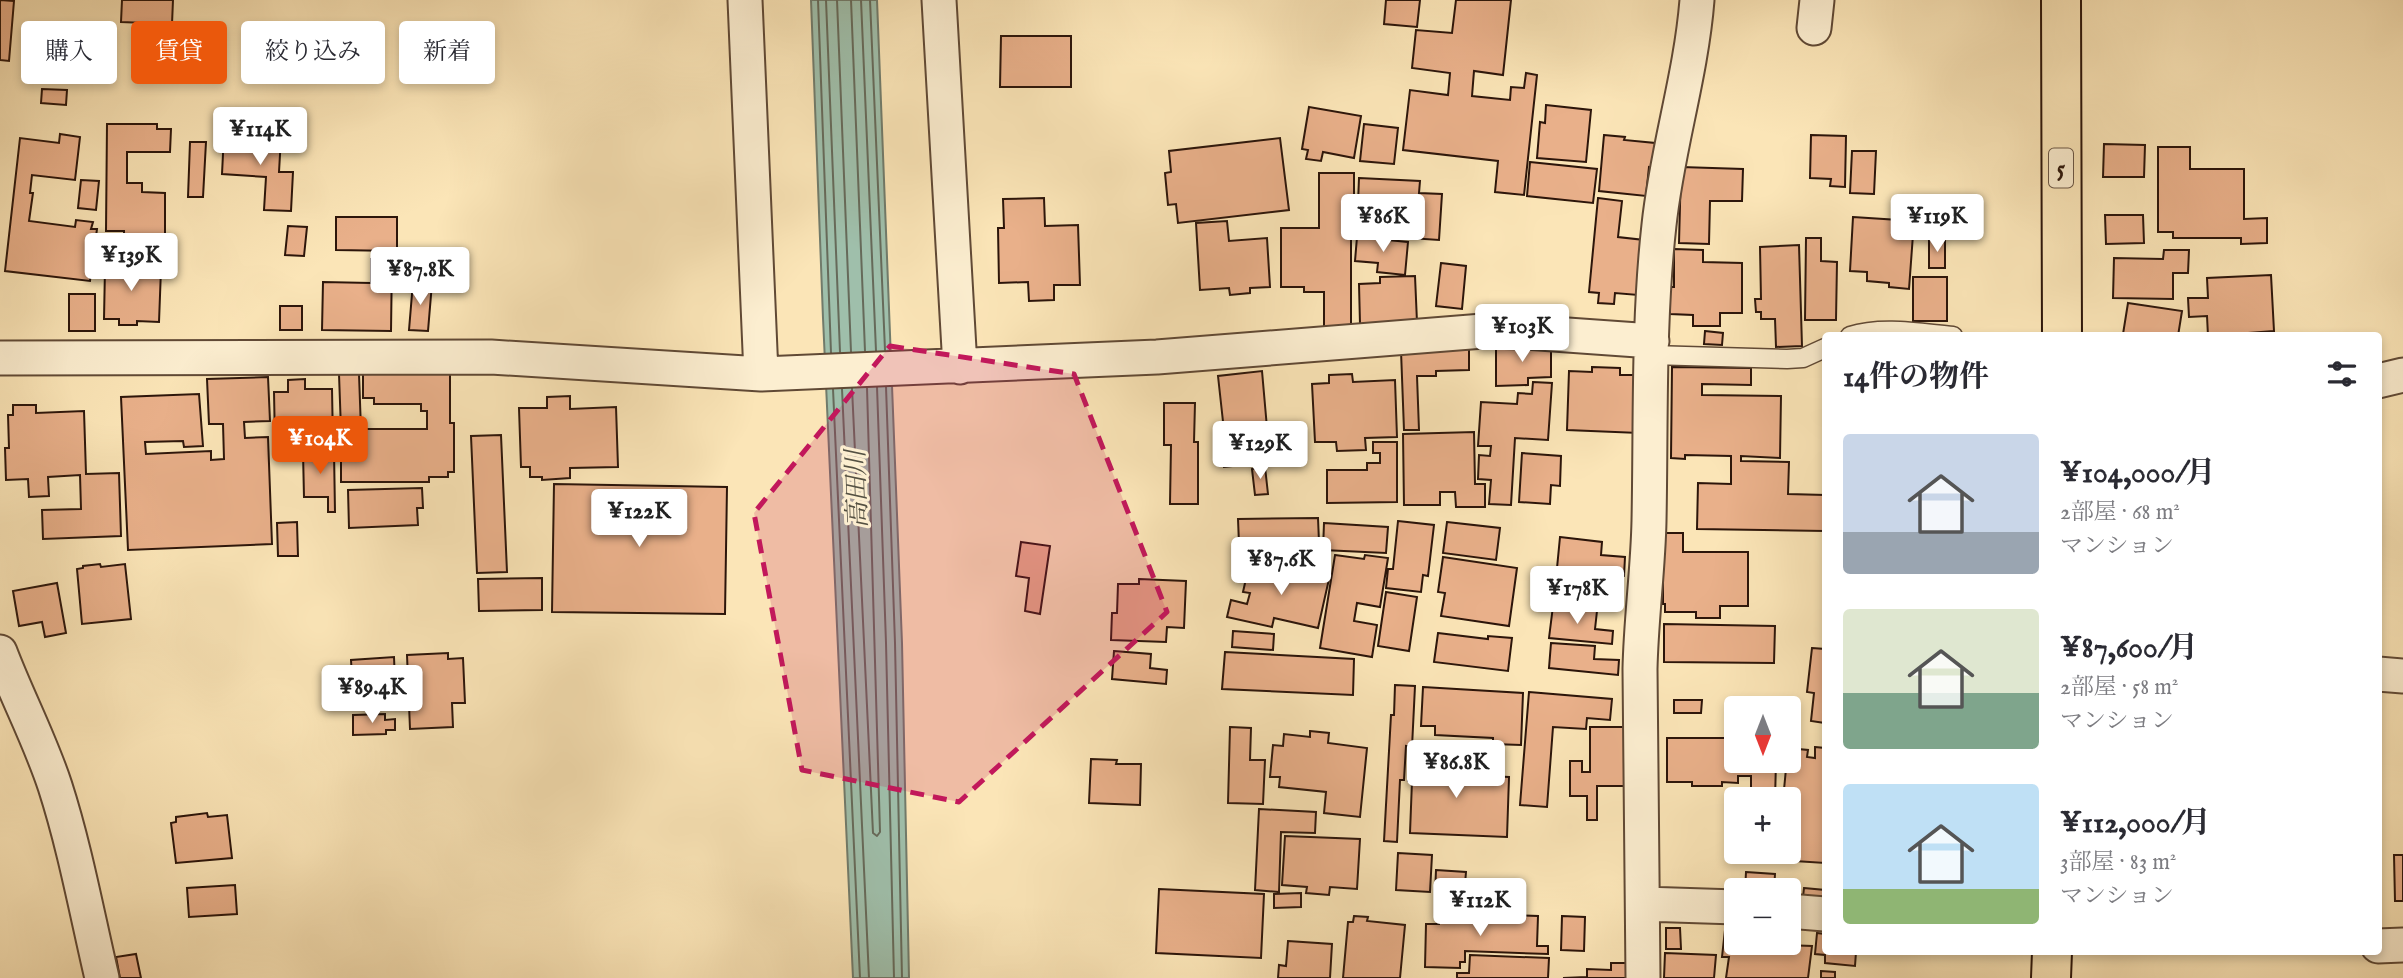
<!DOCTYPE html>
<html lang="ja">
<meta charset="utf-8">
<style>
body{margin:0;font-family:"IM FELL English","Noto Serif JP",serif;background:#f7f7f7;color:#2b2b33;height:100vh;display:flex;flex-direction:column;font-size:26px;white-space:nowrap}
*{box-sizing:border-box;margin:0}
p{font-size:23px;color:#7c7c81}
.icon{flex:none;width:38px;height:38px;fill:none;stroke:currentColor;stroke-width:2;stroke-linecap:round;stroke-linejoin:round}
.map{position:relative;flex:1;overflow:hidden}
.side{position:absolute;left:1822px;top:332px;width:560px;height:623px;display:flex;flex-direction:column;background:#fff;border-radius:7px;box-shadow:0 4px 10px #0003}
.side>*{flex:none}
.guide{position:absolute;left:21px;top:21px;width:665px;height:63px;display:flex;gap:14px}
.needle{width:46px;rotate:180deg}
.tools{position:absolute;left:1724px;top:696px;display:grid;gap:14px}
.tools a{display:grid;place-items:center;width:77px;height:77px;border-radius:7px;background:#fff;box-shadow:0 4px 10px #0003;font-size:35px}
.price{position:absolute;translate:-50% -60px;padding:0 16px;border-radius:7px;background:#fff;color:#222;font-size:23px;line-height:46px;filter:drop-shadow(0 2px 4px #0008)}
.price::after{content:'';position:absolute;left:50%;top:42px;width:21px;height:16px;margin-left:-10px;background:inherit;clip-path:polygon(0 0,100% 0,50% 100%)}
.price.current{background:#ea580c;color:#fff}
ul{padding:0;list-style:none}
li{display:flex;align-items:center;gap:21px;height:175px;padding:0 21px}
li span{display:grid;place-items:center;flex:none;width:196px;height:140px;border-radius:7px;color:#555}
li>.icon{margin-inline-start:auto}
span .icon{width:84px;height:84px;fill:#fffc;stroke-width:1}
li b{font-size:30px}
h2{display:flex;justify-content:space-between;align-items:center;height:84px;padding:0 21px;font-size:30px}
.tag{padding:0 24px;border-radius:7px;background:#fff;box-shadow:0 4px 10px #0003;font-size:24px;line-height:63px}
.tag.current{background:#ea580c;color:#fff}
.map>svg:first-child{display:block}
.water{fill:#9fbfab;stroke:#717b6b;stroke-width:2}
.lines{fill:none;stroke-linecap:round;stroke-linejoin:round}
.shore{stroke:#666a5a;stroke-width:2}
.building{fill:#e9b08a;stroke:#2c150a;stroke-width:2}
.lane-casing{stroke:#604935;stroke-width:21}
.street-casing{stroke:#604935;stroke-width:37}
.primary-casing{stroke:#2c150a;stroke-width:42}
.lane{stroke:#fceed0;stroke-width:18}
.street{stroke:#fceed0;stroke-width:33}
.primary{stroke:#fbe5b7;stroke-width:38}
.marked{fill:#c2185b;fill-opacity:0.2;stroke:#c2185b;stroke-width:5;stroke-dasharray:14 9;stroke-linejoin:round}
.labels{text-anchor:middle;stroke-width:6;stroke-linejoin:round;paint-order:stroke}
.shield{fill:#fceed0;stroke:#6a5645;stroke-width:2}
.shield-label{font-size:23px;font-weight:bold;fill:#2c150a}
.water-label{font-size:26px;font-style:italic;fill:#545042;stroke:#fceed0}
</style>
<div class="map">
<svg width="2403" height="978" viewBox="0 0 2403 978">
<rect width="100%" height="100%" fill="#fbe5b7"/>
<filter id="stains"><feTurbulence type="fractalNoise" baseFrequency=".00286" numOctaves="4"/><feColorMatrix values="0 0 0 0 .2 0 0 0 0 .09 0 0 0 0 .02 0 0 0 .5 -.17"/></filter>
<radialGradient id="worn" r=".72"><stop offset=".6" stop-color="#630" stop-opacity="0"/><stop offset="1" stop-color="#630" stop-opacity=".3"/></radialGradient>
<path class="water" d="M811,0h66l25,643 7,335h-56l-30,-660z"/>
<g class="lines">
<path class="shore" d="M818,0l13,353
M826,0l14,352
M837,0l14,352
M851,0l14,351
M861,0l15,351
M870,0l15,350
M877,387l9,256 8,335
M886,387l9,256 7,335
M852,388l21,445 4,3 3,-4 -13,-444
M833,389l27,589
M842,389l27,589"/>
</g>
<path class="building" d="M0,0l14,1 -5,60 -9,-1z
M122,0h51l-1,24 -51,-2z
M1386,0h34l-3,27 -33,-3z
M1456,0h55l-8,75 -29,-4 -2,25 38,4 1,-13 13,1 2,-15 11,2 -13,120 -29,-3 3,-31 -95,-11 7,-60 38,5 2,-22 -38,-5 4,-38 36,3z
M1001,36h70v51h-71z
M42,89l25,1 -1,15 -25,-2z
M1546,105l45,5 -5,52 -49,-4 3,-36 5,1z
M1309,107l52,9 -7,42 -31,-6 -2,9 -15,-2 2,-9 -6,-1z
M107,124h50v5h14l-1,23h-43v31h15v9l23,1v44l-26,-1v3h-15v-8h-18z
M1364,124l34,4 -4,36 -34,-3z
M60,134l20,3 -5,43 -43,-5 -2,18h3l-4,28 46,6 1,-7 17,2 -2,7h6l-7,52 -85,-10 15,-133 39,5z
M224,134l57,3 -2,35h14l-2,39 -27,-1 2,-33 -44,-3z
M1604,135l21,2 -1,3 31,3 -2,25 -4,-1 -3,29 -47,-5z
M1811,135l35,1 -1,51 -15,-1 1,-7 -21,-1z
M1280,138l9,72 -111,13 -2,-19 -8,1 -3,-32 6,-1 -2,-21z
M190,142h16l-3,55h-15z
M2104,144l41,1 -1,32h-41z
M2158,147h32v22h54v50l23,-1v25l-26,1v-6h-68v-6h-15z
M1852,151h24l-2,43 -24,-1z
M1530,162l67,7 -4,34 -66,-7z
M1681,167l62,2 -1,32h-32l-1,43 -30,-1z
M1319,173h35v62h-3v94h-27v-37h-20v-5h-23v-59h38z
M1359,178l61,3 -1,12 23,1 -3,46 -44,-3v-3l-14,-1v-4l-24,-1z
M81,180l18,1 -3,29 -18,-2z
M1044,198l1,28 33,-1 2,60h-26v15l-25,1 -1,-19 -29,1 -1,-55h6l-1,-29z
M1598,198l24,3 -4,36 26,3 -6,55 -23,-2 -1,11 -16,-1 1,-10 -10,-1z
M2105,215h38l1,28 -38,1z
M336,217h61v34l-61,-1z
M1853,217l61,4 -5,68 -20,-2v-4l-22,-2v-9l-17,-1z
M1227,221l2,20 38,-3 3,49 -20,1v5l-20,2 -1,-7 -29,2 -4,-67z
M288,226l19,1 -3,29 -19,-1z
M1357,237l51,5 -3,33 -28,-3 1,-9 -23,-2z
M1806,238h15v23l16,1 -1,58h-31z
M1945,239v29h-16v-28z
M1799,245l3,101 -26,1 -1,-28h-14v-7h-5l-1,-13h6l-1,-52z
M1674,249l29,1v12l39,1v50h-22v13h-27v-11l-23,-1v-27h4z
M2164,250h25l-1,23h-15v26l-60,-1 1,-40 49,1z
M110,256h16v12l35,1 -2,53 -22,-1v4h-18v-6h-15l1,-51h4z
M371,259h21l-1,72 -69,-1 1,-48 48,1z
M1441,263l25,3 -4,43 -26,-3z
M2271,275l3,56 -25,2v3h-41l-1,-20 -18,1 -1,-19h20l-1,-20z
M1415,276l2,46 -57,2 -1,-40 21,-1v-6z
M1913,277h34v44h-34z
M413,282l19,1 -4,48 -19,-1z
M69,294h26v37h-26z
M2128,303l54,8 -4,25h-50l-5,-2z
M280,306h22v24h-22z
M1705,331l18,2 -1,12 -18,-1z
M1496,345h55v32l-23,1v7l-32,1z
M1469,349v21l-33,1v5h-19l2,54h-15l-3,-79z
M1592,367l28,1v7h21l-2,58 -72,-3 2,-59 23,1z
M1672,367l79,1v17l-49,-1v11l79,1 -1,62 -39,-2v5l48,1 -1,32 37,1v36l-128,-2 1,-46 33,1v-28l-46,-1v4l-14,-1z
M1262,371l8,91 -46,5 -2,-17 4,-1 -8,-73z
M363,373h87v50h4v49h-6v5h-19v5h-88v-45h24v-8h62v-18h-6v-7h-47v-6h-11z
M339,374h20l2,56h-20z
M1352,374l1,8 42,-2 2,57 -32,1 1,12 -29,1 -1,-9h-21l-3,-58 17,-1v-8z
M268,377l2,44 -26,1 1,16 23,-1 4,107 -144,6 -7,-153 78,-3 4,52 -19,1 -1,-6 -38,1 1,12 65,-3v9l13,-1 -1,-35h-14l-2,-45z
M305,379v10h27l1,55 -45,1 -1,-2h-12l-1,-51h14v-12z
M1533,382l19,1 -4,57 -33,-2 -4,67 -22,-1 2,-24 -13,-1 1,-24 11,1 1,-10h-13l3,-44 36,2 1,-11 14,1z
M570,396v13l46,-2 2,60 -48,1v10l-28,2v-3h-12v-10h-9l-2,-59h28v-11z
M1164,403h31l-1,39h4v62h-28l1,-59h-7z
M13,405h23v8l48,-2 2,63 33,-1 2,63 -78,3 -1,-29 39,-1 -1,-34 -32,2 1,19 -20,1 -1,-18 -22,1 -1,-32h4l-1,-33h5z
M1474,432l1,52h10v23h-29l-1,-15h-15v13h-36l-1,-71z
M501,435l6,137 -30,1 -6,-137z
M1373,442h24v60l-70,1v-33h40v-7h13v-10h-7z
M334,451l1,61h-7v-15h-24l-1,-45z
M1522,453l39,3 -1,30 -9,-1 -1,19 -31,-2z
M1265,467l3,27 -13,1 -3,-26z
M554,484l173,3 -2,127 -173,-2z
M422,488l1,20h-6l1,17 -69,3 -1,-38z
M1318,518l1,24 -80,2 -1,-25z
M1398,521l36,4 -6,51 -5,-1 -2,17 -35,-4 2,-19h5z
M297,522l1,34h-20l-1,-33z
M1447,522l53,6 -4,32 -53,-7z
M1324,523l64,4 -2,26 -63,-3z
M1663,533h20v19h65v54h-28v12h-24v-6h-31v-8h-2z
M1560,537l42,5 -1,13 24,2 -1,19 -67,-8z
M1021,542l29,4 -10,68 -15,-3 4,-33 -13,-2z
M1335,555l29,4 1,-4 23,3 -8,49 -23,-4 -3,18 23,4 -5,32 -52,-9z
M1443,557l74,11 -8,58 -68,-10 4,-23 -7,-1z
M1250,561l79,18 -11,49 -44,-10 -2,9 -45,-10 4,-17 16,4 3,-11 -7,-1z
M100,564l1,3 24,-3 6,55 -49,5 -5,-55 6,-1v-2z
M1556,572l39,4 -1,13 23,3 -2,16 -69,-7 2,-14 6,1z
M542,578v32l-63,1 -1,-32z
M1139,579l47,2 -2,47 -17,-1 -1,15 -55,-2 1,-27h5l1,-29h21z
M57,583l9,50 -21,4 -3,-15 -23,4 -6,-35z
M1386,592l31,5 -8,54 -31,-5z
M1553,606l44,5 -2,18 18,2 -1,13 -63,-6z
M1664,624l111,2 -1,37 -110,-1z
M1233,631l41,3 -1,16 -41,-3z
M1438,633l50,6v-3l24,2 -4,33 -74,-9z
M1551,643l44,3 -1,13 25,1 -1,15 -69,-7z
M1812,648l13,1v74l-14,-2 3,-28 -7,-1z
M1114,651l37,3 -1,14 17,2 -1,14 -54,-5z
M1225,652l129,7 -1,36 -131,-6z
M448,653v6l15,-1 2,45h-13l1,24 -43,2 -3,-74z
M394,657l2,50 -42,2 -3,-49z
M1395,685l20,1 -3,61 -6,-1 -2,34h-4l-3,62 -13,-1 7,-126h3z
M1423,687l100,6 -2,52 -28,-1v-6l-58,-3v-9h-14z
M1529,692l83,7 -2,21 -23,-2 -1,11 -33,-2 -6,80 -27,-2z
M1674,700h28l-1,13h-27z
M385,714v6l10,-1v11h-9v4l-33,1v-20z
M1230,727l21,1 -1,32h15l-2,44 -35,-1z
M1590,727h37v59h-30v34h-10v-24h-17v-35h12v11h8z
M1310,731l19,2 -1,10 39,5 -7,69 -36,-4 2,-21 -47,-5 1,-10h-10l3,-32 10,1 1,-12 26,3z
M1667,738h69v23h40l-1,39h-24v-24h-13v7l-16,-1v4h-30v-4h-25z
M1815,747l10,1v115l-46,-3 1,-8h8v-52h-5l5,-52 20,2 -1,7 8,1z
M1409,750l30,1 -1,23 71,3 -2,60 -97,-4 2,-52h-4z
M1091,759l26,1 -1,4h25l-1,41 -51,-2z
M1259,809l57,3 -1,21 -34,-1 -2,60 -24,-2z
M207,813l1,4 19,-2 5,43 -56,5 -5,-40 5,-1v-5z
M1285,836l75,3 -3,50 -27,-2 -1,8 -23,-2 1,-6 -25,-2z
M2378,846l2,49h-2z
M1398,853l34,2 -2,37 -34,-2z
M2394,855h9v46h-8z
M1436,870l30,2 -2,24 -29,-2z
M1746,872l29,2 -1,17h-29z
M235,885l2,29 -48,3 -2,-29z
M1804,888l21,2v9l-22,-2z
M1159,889l105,5 -3,64 -105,-5z
M1301,893v14l-27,1v-14z
M1464,914l74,2 -1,30h11v8l-83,-3v11h-5v6l-35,-1 1,-43h13v-7l25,2z
M1354,916l14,1 -1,4 38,4 -5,53h-57l5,-56h5z
M1562,916l23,1 -1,34 -23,-1z
M1731,924h5v19l76,3 -4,32h-82l3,-21h-7l3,-27h5z
M1666,928h14l1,21h-15z
M1817,933l8,1v18h31l-1,14 -30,-3v-8l-10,-1z
M1288,941l44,3 -2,34h-52l1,-13 7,1z
M1665,953l51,2 -2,23h-50z
M136,954l5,24h-21l-4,-21z
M1470,955l79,3 -1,20h-91v-5h12z
M1611,963h18l-1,15h-65l24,-1v-8l24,1z
M1821,971l14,1v6h-14z"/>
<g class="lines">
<g class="lane-casing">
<path id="lane" d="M1850,336c32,-10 70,-3 103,0
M1651,355l136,4 16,-1 22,-10"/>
</g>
<g class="street-casing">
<path id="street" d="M745,0l16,374
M939,0l21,367
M1814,28l3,-28
M0,358l491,-1 270,17 396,-17 326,-26 42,1 127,9
M2378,381l25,-6
M0,652c17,45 40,88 55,134 20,62 32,128 47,192
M2378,674l25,2
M1643,904l93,3
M1788,911l37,3
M2378,946l25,-1
M1643,978l-3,-309c1,-50 8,-99 9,-148 2,-99 -1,-198 10,-296 8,-76 32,-149 38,-225"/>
</g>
<g class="primary-casing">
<path id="primary" d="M2061,0l1,336
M2051,978l1,-26"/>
</g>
<use href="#lane" class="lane"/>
<use href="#street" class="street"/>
<use href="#primary" class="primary"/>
</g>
<path class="marked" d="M890,346l184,28 93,238 -208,190 -157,-32 -48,-257z"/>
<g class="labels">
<rect class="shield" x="2049" y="148.5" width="24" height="39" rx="5"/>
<g class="shield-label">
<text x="2061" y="176">5</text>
</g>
<g class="water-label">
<text transform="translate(856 489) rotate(-92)" y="9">高田川</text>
</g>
</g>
<rect width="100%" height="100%" filter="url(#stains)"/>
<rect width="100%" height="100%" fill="url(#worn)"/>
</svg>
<div class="tools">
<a><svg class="needle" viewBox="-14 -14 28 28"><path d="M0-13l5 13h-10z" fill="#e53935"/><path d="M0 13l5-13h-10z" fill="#7c7c81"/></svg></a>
<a>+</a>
<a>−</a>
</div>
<b class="price" style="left:260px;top:167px">¥114K</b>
<b class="price" style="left:1383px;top:254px">¥86K</b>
<b class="price" style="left:1937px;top:254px">¥119K</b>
<b class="price" style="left:131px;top:293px">¥139K</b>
<b class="price" style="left:420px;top:307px">¥87.8K</b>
<b class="price" style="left:1522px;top:364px">¥103K</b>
<b class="price current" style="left:320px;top:476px">¥104K</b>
<b class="price" style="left:1260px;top:481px">¥129K</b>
<b class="price" style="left:639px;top:549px">¥122K</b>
<b class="price" style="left:1281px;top:597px">¥87.6K</b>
<b class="price" style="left:1577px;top:626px">¥178K</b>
<b class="price" style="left:372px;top:725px">¥89.4K</b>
<b class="price" style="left:1456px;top:800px">¥86.8K</b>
<b class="price" style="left:1480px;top:938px">¥112K</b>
<div class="guide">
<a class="tag">購入</a>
<a class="tag current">賃貸</a>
<a class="tag">絞り込み</a>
<a class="tag">新着</a>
</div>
<section class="side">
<h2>14件の物件<svg class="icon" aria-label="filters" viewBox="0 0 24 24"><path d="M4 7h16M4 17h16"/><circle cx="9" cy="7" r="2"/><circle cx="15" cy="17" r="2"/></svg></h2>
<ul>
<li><span style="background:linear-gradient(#c9d6e8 70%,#9aa5b1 0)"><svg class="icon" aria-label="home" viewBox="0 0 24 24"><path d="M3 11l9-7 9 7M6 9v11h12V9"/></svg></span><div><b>¥104,000/月</b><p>2部屋 · 68 m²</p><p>マンション</p></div></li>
<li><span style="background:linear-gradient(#dfe7d0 60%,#7fa58c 0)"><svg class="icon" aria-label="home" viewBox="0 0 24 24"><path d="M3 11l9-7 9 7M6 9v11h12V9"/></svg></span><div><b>¥87,600/月</b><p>2部屋 · 58 m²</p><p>マンション</p></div></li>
<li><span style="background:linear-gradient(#bfe0f5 75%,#8fb573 0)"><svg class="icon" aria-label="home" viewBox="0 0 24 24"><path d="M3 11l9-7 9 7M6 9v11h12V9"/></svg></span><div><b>¥112,000/月</b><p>3部屋 · 83 m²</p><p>マンション</p></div></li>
</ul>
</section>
</div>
